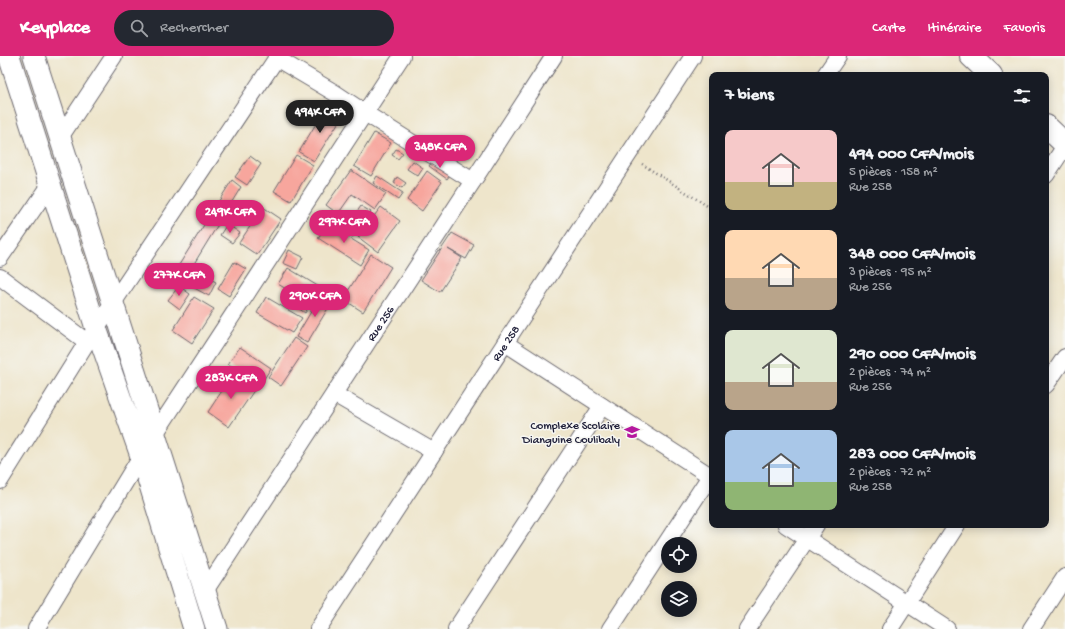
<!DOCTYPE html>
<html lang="fr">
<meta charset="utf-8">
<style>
body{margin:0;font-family:"Gochi Hand",sans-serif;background:#242831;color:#f1f3f6;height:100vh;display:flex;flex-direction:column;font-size:15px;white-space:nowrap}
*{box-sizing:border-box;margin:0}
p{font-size:13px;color:#9ea1a6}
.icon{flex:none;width:22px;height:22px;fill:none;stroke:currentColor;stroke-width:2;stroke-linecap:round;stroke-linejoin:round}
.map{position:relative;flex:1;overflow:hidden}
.drawer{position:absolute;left:709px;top:16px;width:340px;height:456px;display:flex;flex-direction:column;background:#171b24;border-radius:8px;box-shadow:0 2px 10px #0003}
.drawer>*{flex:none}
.fabs{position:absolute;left:661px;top:481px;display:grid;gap:8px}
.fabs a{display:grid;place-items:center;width:36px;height:36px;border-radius:50%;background:#171b24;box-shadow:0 2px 10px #0003;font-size:20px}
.price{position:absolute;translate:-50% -34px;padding:0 9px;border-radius:14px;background:#db2777;color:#fff;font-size:13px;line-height:26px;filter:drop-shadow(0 1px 2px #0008)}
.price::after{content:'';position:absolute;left:50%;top:24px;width:12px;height:9px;margin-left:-6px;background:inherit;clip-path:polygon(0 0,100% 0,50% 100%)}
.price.active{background:#222;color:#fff}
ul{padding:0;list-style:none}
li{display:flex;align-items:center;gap:12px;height:100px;padding:0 16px}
li span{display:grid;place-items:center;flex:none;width:112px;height:80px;border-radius:8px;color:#555}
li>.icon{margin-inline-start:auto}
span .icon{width:48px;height:48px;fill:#fffc;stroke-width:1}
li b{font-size:17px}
h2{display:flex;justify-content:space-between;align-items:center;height:48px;padding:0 16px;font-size:17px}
header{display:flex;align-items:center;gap:24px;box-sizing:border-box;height:56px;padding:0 20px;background:#db2777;color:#fff}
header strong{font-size:19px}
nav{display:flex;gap:22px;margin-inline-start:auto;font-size:14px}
.search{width:280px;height:36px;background:#242831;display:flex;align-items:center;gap:10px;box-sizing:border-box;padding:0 14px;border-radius:22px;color:#9ea1a6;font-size:15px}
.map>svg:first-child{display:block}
.building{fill:#f7a69d}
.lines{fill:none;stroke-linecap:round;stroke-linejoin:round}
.minor-casing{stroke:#69666d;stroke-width:18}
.tertiary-casing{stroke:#69666d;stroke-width:23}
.secondary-casing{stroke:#69666d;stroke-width:24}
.path{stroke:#69666d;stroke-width:2.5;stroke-dasharray:1 3;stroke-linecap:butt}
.minor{stroke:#fff;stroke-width:16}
.tertiary{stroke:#fff;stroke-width:21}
.secondary{stroke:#fff;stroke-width:22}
.labels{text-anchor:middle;stroke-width:3;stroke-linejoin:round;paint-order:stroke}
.street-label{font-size:12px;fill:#22223b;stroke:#f6f6f2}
.poi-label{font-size:12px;fill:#22223b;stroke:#f6f6f2;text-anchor:end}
</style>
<header>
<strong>Keyplace</strong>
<div class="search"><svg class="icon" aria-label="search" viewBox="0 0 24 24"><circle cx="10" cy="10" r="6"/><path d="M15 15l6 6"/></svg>Rechercher</div>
<nav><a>Carte</a><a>Itinéraire</a><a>Favoris</a></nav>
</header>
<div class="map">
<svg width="1065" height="573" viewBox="0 0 1065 573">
<rect width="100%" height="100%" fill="#f6f6f2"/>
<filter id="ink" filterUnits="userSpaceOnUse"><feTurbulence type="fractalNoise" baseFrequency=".025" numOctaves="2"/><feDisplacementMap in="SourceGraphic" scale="8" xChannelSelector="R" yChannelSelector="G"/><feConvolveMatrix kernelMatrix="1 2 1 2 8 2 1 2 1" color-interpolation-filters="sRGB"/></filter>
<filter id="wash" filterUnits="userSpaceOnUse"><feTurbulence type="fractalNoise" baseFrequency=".012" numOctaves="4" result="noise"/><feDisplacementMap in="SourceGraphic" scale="16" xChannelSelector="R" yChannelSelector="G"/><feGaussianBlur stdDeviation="0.9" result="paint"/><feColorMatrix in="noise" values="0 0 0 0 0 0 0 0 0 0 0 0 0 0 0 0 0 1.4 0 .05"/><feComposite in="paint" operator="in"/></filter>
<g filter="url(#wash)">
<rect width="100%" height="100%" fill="#eee5cb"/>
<g id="blocks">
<path class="building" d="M326,51l16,10 -28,44 -15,-9z
M374,77l17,10 -20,33 -17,-10z
M396,93l7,4 -5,6 -6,-4z
M296,99l17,10 -22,36 -17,-10z
M250,100l11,8 -14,21 -12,-8z
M434,103l18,13 -5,7 -18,-13z
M413,105l10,7 -5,8 -11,-7z
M351,114l35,24 -11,16 -23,-16 -14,20 -12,-9z
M427,115l15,11 -20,29 -15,-11z
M377,120l26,17 -5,7 -25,-17z
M397,121l9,6 -4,5 -8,-5z
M232,124l9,7 -57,93 -10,-7z
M361,150l10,6 -18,25 -15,-10 6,-9 6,4z
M263,151l18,12 -24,36 -18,-12z
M381,151l19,14 -22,31 -20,-15z
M227,168l13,9 -8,10 -12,-8z
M327,168l42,26 -9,15 -42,-27z
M452,177l22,12 -8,14 -18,-10 14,9 -22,34 -19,-12z
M289,194l14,7 -6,12 -14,-6z
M371,198l20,13 -28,45 -20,-13z
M234,206l12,7 -17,27 -11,-7z
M288,212l33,20 -16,25 -7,-5 6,-8 -26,-16z
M192,213l24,13 -7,14 -24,-13z
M179,230l11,8 -10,15 -12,-9z
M322,237l11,7 -26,43 -11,-6z
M194,241l20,12 -22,34 -19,-13z
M266,241l36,21 -10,15 -35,-20z
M294,282l13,9 -26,39 -13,-9z
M240,291l31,21 -11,17 -32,-21z
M233,318l22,15 -26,38 -21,-15z"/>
</g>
</g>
<g filter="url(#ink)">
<use href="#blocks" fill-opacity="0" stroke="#69666d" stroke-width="1"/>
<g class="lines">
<g class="minor-casing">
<g id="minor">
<path d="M276,2l59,35 30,20 108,68"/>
<path d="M825,19l13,-19"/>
<path d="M61,80l53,-80"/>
<path d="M1046,119l19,-29"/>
<path d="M0,202l50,-73"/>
<path d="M0,221l87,65"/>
<path d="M505,287l207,134"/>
<path d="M1046,329l19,-28"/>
<path d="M334,338l100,58"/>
<path d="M155,378l247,-378"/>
<path d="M0,425l87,-139 191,-286"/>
<path d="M786,469l161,104"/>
<path id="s1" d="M205,535l268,-410 81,-125"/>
<path d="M36,573l105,-173"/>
<path id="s2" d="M318,573l375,-573"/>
<path d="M456,573l146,-223"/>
<path d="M610,573l100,-153"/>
<path d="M747,573l69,-104"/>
<path d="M890,573l67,-104"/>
<path d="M1031,573l34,-52"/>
</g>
</g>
<g class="tertiary-casing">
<path id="tertiary" d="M9,0l87,272 45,128 53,173
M34,0l183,573"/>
</g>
<g class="secondary-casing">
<path id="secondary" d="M971,0l20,19
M1046,70l19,18"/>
</g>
<path class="path" d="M642,108l70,45"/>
<use href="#minor" class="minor"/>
<use href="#tertiary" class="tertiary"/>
<use href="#secondary" class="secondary"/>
</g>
</g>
<defs>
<g id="school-bare" transform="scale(1.2)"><path d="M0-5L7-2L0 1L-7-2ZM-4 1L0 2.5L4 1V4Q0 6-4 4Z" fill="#b5179e" stroke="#f6f6f2" stroke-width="2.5" paint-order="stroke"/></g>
</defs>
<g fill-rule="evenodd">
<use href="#school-bare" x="632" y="376"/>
</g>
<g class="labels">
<g class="street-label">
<text dy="4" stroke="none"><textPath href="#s1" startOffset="320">Rue 256</textPath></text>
<text dy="4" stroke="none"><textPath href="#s2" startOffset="342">Rue 258</textPath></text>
</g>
<g class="poi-label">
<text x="620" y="373">Complexe Scolaire<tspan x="620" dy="14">Dianguine Coulibaly</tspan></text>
</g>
</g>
</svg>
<div class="fabs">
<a><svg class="icon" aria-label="locate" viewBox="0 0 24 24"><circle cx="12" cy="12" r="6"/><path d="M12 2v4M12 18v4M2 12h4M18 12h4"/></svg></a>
<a><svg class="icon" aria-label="layers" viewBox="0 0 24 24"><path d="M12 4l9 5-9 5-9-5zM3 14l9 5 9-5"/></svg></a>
</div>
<b class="price active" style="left:320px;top:78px">494K CFA</b>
<b class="price" style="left:440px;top:113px">348K CFA</b>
<b class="price" style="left:230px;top:178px">249K CFA</b>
<b class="price" style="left:344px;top:188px">297K CFA</b>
<b class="price" style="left:179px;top:241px">277K CFA</b>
<b class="price" style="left:315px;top:262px">290K CFA</b>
<b class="price" style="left:231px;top:344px">283K CFA</b>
<section class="drawer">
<h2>7 biens<svg class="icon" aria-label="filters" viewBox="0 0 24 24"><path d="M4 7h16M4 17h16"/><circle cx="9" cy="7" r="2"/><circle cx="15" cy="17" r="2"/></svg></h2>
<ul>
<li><span style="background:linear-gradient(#f6c9c9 65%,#c2b280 0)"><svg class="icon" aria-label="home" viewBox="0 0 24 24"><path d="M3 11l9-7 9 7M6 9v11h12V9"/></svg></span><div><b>494 000 CFA/mois</b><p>5 pièces · 158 m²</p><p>Rue 258</p></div></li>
<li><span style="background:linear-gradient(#ffd9b3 60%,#b9a48a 0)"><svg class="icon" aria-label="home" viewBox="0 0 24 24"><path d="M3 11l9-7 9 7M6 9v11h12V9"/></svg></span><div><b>348 000 CFA/mois</b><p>3 pièces · 95 m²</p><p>Rue 256</p></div></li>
<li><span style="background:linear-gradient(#dfe7d0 65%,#b9a48a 0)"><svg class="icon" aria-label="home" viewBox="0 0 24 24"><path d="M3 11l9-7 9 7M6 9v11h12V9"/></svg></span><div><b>290 000 CFA/mois</b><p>2 pièces · 74 m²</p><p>Rue 256</p></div></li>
<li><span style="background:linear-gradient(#a9c7e8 65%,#8fb573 0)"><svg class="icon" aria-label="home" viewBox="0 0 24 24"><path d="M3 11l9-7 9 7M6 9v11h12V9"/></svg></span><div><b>283 000 CFA/mois</b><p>2 pièces · 72 m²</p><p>Rue 258</p></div></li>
</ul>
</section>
</div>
